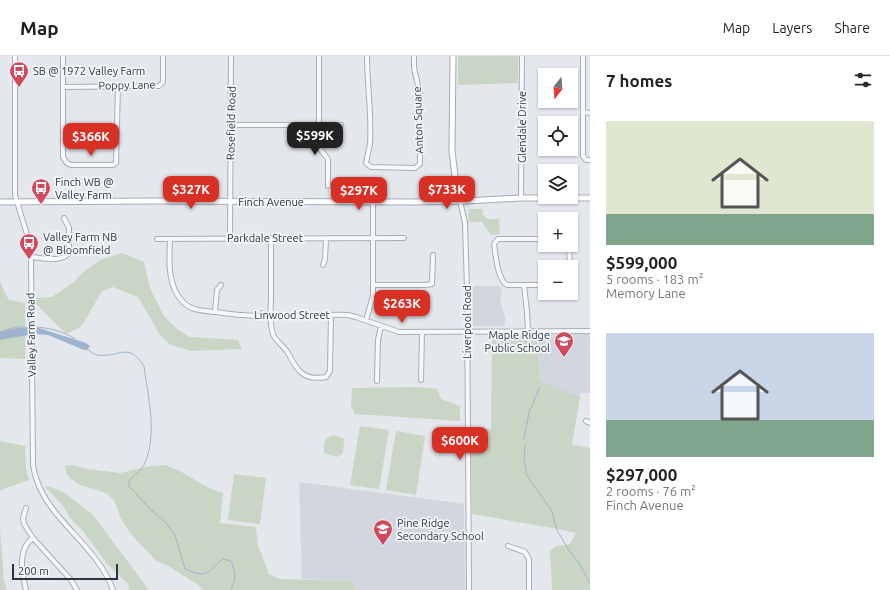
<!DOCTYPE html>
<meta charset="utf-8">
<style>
body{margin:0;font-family:Ubuntu,sans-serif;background:#f2f2f2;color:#222;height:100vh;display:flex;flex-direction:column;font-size:15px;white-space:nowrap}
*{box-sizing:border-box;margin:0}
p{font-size:13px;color:#767676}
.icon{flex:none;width:22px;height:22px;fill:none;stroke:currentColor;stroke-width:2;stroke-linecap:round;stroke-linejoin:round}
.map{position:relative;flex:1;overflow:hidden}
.details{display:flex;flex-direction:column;background:#fff;width:300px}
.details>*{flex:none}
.needle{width:26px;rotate:197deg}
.tools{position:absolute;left:538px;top:12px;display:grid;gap:8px}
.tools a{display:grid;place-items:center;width:40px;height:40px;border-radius:0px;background:#fff;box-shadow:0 1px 3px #0004;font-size:20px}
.scale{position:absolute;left:12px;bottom:10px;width:106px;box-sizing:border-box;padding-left:4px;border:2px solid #2b3445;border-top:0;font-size:11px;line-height:14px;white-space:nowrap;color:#2b3445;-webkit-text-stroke:3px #f4f6f9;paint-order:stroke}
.price{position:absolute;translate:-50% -34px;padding:0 9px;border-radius:8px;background:#d93025;color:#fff;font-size:13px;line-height:26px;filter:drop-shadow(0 1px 2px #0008)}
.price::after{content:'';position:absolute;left:50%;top:24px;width:12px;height:9px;margin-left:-6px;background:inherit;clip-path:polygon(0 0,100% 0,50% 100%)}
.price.on{background:#222;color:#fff}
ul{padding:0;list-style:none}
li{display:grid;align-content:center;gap:8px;height:212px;padding:0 16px}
li span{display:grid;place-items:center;height:124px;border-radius:0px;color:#555}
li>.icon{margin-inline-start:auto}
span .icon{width:72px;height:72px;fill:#fffc;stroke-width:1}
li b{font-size:17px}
h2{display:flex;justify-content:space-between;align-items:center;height:48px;padding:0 16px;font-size:17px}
header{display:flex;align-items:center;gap:24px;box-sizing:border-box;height:56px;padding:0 20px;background:#fff;border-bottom:1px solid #e0e0e0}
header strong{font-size:19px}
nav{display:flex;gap:22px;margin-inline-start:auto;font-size:14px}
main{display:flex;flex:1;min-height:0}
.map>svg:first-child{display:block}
.built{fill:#d2d6de}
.green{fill:#c9d6c5}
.water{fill:#9fb4cc}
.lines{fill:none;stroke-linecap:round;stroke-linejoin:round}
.stream{stroke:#9fb4cc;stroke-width:1}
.minor-casing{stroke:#a9aeb7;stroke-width:6}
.major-casing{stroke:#a3abb8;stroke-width:7}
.minor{stroke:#f7f8fa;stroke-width:4}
.major{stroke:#fff;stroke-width:5}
.labels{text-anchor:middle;stroke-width:3.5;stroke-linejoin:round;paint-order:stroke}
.poi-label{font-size:11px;fill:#2b3445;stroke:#f4f6f9;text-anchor:start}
.street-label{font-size:11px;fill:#2b3445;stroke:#f4f6f9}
</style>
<header>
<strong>Map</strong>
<nav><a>Map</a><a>Layers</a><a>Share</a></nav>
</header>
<main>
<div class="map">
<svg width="590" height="534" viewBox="0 0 590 534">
<rect width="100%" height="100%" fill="#e4e7ec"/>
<path class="built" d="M472,230h27l3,3 -2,10 5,19v8h-32z
M590,278v59h-10v4l-40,-16 -3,-45z
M299,426l165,22 1,86h-110l-3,-9 -50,-2z"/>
<path class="green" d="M458,0h60v27l-60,2z
M469,153h13l1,6 4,4h12l1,15 -9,1 -9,-13h-14z
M122,197l22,9 6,26 14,28 14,14 12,7 48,3 4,9 -51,2 -22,-7 -9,-9 -22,-38 -25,-10 -11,4 -19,33 -6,5 -11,5 -22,-22 -6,-7 -3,-1 1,-6 16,-1 22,-15 7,-8 19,-14z
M0,224l5,13 4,7 16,3v56l-25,-1z
M492,280h45l3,45 40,16 -8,48 18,3v142h-38l-2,-39 6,-5 14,-2 6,-11 -29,-6 -75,-13 -1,-84 20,-1z
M416,331l21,2 4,10 19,7v15l-105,-7 -4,-8 1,-18z
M360,370l29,4 -10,59 -29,-4z
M396,375l29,5 -9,59 -30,-5z
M334,379l10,4 -1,14 -6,4 -13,-4c1,-11 -2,-14 10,-18z
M0,385l25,5 1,23 3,11 -28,10 -1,2z
M71,409l16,4 33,4 31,-7 14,-1 15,6 29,17 14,5 -3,30 36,4 2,18 11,29 11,5 72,2 3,9h-152l-3,-4 -30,-19 -15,-7 -24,-26 -11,-17 -6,-17 -8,-7 -26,-8 -10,-7 -4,-5 -1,-7z
M234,418l32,4 -6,46 -32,-4z
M48,430l17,7 28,22 56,75h-19l-3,-7 -20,-19 -24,-33 -13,-13 -7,-12 -17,-18 -1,-1z
M0,472l4,53 3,9h-7z"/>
<path class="water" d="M17,272h22l47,15 4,3 -3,4h-3l-36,-15 -14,-1 -34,6v-8z"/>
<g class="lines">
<path class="stream" d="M33,271c14,0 30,4 42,12
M0,276l16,-5h14
M87,293c3,2 7,6 11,6 21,3 30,-14 46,11 4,32 14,68 0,99 -3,6 -11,11 -15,16v5l21,23 14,12 11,14 10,34c22,9 21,5 38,-10l8,2c5,11 5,18 0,29
M524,383l5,-27 11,-25
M525,389l-1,15 3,16 25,35 5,19 11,19 11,14 11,20"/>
<g class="minor-casing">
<path id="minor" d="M15,0v139l14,46 2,16 2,208c1,7 3,14 6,21 17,39 59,62 74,104
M63,0v101l4,6 4,2h42l3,-2 2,-77
M319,0v90l2,4 7,9v27
M367,0c0,29 5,59 3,88 -1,6 -3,12 -4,19l5,4 44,1 5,-4v-70l-6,-26v-12
M583,0v100l3,4h4
M64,31l95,-1 4,-4v-26
M583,56l7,1
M230,69h111
M521,142l1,-142
M460,145l5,22 2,66 2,301
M230,182l1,-182
M271,182c0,20 0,39 0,59 0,12 -2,25 2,37 3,8 11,12 15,19 9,18 16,28 38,24l4,-6 1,-56
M157,183l247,-1
M170,183c-1,21 -3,48 14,64 8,8 21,8 32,9 9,1 18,3 27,3 35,3 70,-1 105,0l8,2 43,15 191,-1
M545,183h-47l-4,5c2,11 3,35 13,41h38
M569,189l1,22
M31,201c11,1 30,6 38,-4v-25l-5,-10
M323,209l2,-6 1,-20
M373,229h52l7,-1 1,-29
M524,229l3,27 1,19
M215,256l2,-22 4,-5
M366,264l7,-24v-94
M421,324l1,-48
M377,325l1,-41 3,-14
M586,365l4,2
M26,452l-3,10 1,6 9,14 38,42 6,10
M508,490l17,6 4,7v31
M26,534c-4,-17 -9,-41 7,-52"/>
</g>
<g class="major-casing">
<path id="major" d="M453,0l-1,95 5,42 3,8
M0,146l152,-1 262,1 52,-1 55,-3h69"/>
</g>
<use href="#minor" class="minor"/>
<use href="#major" class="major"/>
</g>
<defs>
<g id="bus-pin" transform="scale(1)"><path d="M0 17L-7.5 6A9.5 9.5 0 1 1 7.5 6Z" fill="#d1495b" stroke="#f4f6f9"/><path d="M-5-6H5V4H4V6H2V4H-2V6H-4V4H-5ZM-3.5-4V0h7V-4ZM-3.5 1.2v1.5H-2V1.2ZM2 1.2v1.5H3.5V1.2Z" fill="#fff"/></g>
<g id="school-pin" transform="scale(1)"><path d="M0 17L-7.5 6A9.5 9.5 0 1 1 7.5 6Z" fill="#d1495b" stroke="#f4f6f9"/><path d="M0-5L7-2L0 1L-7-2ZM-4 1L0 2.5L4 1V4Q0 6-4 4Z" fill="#fff"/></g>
</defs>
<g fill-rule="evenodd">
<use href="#bus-pin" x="19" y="15"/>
<use href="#bus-pin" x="41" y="132"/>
<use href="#bus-pin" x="29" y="187"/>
<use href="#school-pin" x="564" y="285"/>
<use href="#school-pin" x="383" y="473"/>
</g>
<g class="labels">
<g class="poi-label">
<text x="33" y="19">SB @ 1972 Valley Farm</text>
<text x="55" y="130">Finch WB @<tspan x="55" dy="13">Valley Farm</tspan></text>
<text x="43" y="185">Valley Farm NB<tspan x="43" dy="13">@ Bloomfield</tspan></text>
<text x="550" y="283" text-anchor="end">Maple Ridge<tspan x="550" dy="13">Public School</tspan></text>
<text x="397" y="471">Pine Ridge<tspan x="397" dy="13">Secondary School</tspan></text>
</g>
<g class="street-label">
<text transform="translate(127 29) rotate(-1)" y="4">Poppy Lane</text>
<text transform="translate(418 64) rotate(-92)" y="4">Anton Square</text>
<text transform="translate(231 67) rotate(-89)" y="4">Rosefield Road</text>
<text transform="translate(522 71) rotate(-90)" y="4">Glendale Drive</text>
<text x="271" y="150">Finch Avenue</text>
<text x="265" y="186">Parkdale Street</text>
<text x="292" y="263">Linwood Street</text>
<text transform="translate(467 266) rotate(-90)" y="4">Liverpool Road</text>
<text transform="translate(31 279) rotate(-91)" y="4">Valley Farm Road</text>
</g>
</g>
</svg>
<div class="tools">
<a><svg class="needle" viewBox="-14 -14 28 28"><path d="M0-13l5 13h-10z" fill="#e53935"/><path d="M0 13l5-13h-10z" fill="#767676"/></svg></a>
<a><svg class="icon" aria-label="locate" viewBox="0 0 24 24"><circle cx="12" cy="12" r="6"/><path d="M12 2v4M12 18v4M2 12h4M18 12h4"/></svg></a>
<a><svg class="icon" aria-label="layers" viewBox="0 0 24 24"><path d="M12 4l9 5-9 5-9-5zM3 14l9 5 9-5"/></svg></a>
<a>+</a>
<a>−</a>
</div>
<div class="scale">200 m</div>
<b class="price on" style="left:315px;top:100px">$599K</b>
<b class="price" style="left:91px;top:101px">$366K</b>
<b class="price" style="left:191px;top:154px">$327K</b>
<b class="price" style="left:447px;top:154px">$733K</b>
<b class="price" style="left:359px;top:155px">$297K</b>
<b class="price" style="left:402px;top:268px">$263K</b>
<b class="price" style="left:460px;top:405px">$600K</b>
</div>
<section class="details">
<h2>7 homes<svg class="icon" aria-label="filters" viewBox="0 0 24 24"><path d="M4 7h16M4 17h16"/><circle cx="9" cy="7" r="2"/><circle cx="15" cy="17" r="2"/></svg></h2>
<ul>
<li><span style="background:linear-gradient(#dfe7d0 75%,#7fa58c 0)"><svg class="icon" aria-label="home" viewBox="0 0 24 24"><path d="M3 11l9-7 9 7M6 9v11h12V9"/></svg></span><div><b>$599,000</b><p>5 rooms · 183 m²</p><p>Memory Lane</p></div></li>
<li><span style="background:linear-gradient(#c9d6e8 70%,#7fa58c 0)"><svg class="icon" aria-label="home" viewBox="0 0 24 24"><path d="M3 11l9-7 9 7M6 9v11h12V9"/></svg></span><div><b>$297,000</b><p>2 rooms · 76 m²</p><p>Finch Avenue</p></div></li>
</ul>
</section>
</main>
